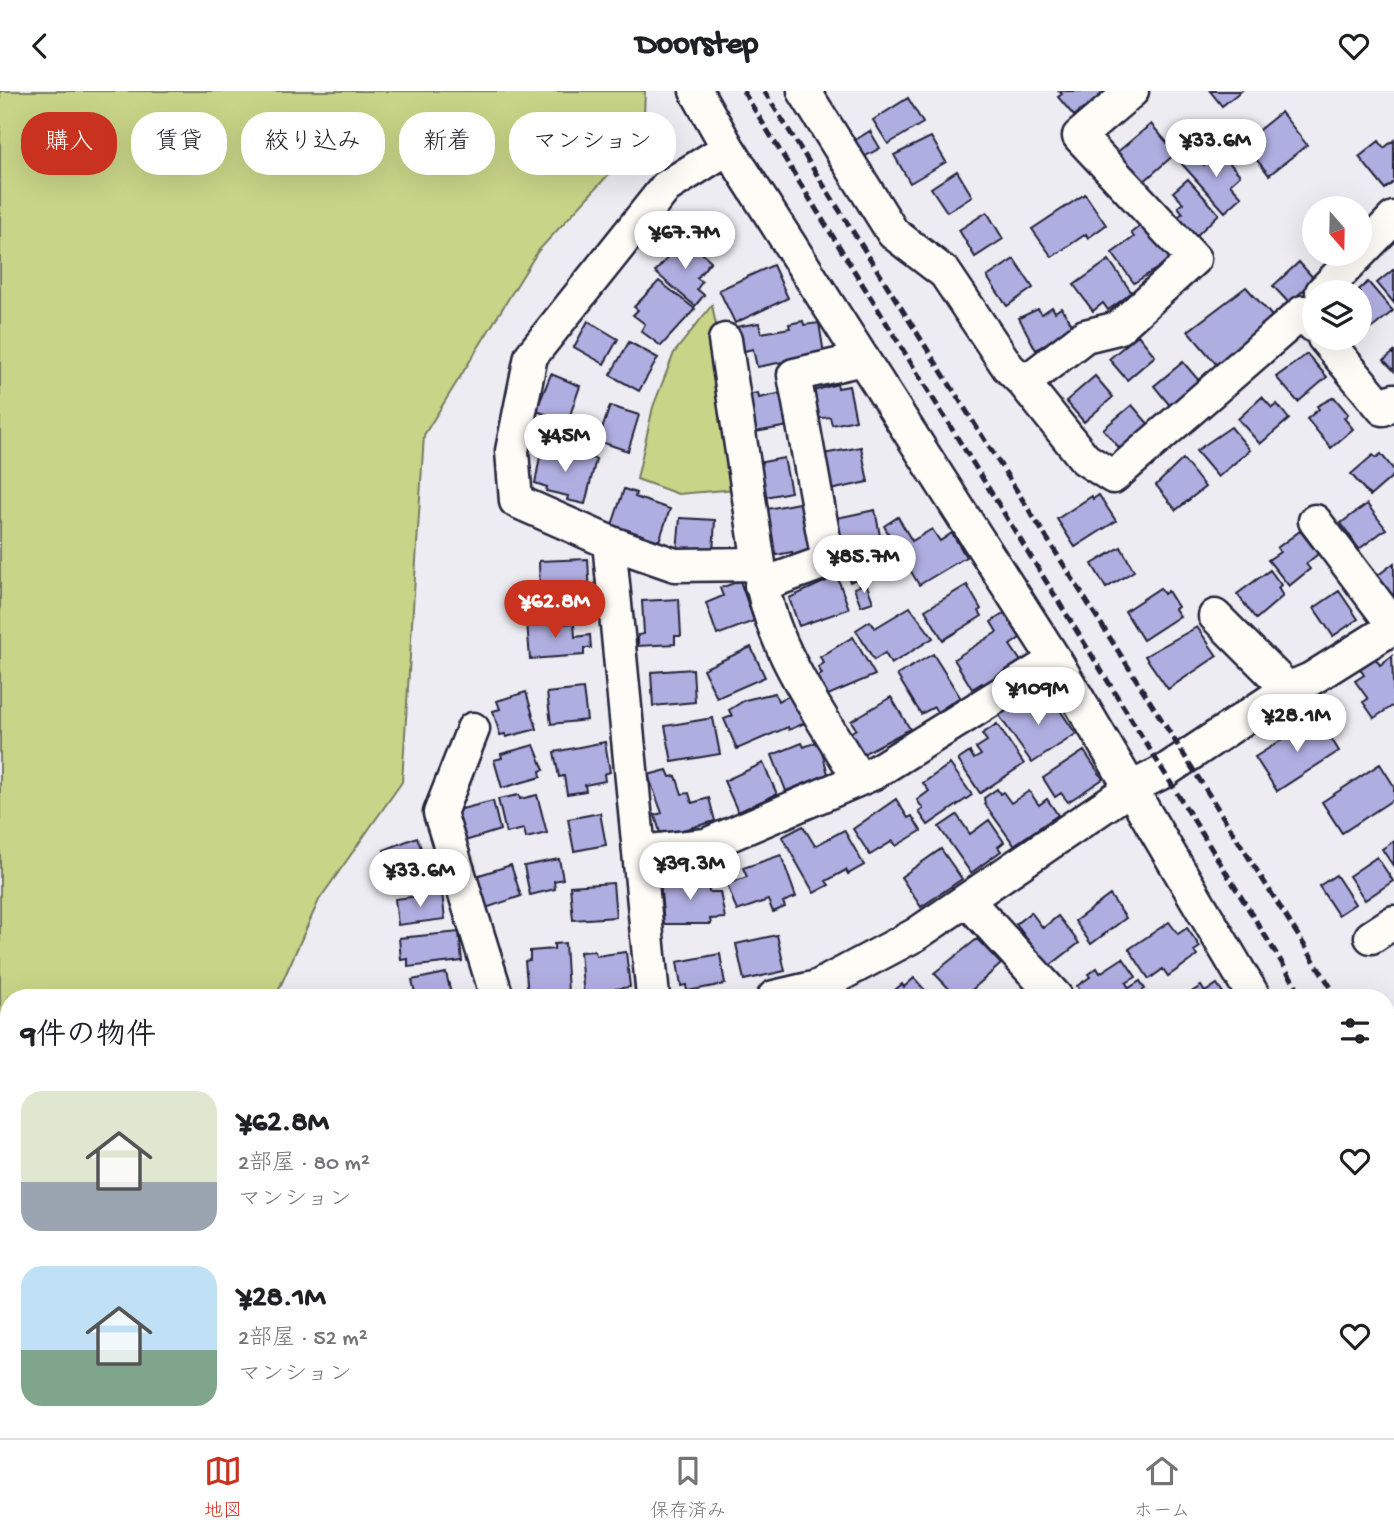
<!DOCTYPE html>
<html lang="ja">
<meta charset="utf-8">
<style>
body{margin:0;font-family:"Gochi Hand","Klee One",sans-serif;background:#f6f6f6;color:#202124;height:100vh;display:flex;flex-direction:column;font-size:26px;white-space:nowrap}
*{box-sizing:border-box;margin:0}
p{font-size:23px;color:#757577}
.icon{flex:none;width:38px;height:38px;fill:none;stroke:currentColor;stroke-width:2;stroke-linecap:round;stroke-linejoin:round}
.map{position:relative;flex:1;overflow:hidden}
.sheet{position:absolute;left:0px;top:898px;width:1395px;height:450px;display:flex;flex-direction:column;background:#fff;border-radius:28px 28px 0 0;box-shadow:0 7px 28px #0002}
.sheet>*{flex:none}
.top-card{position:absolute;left:21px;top:21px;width:700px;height:63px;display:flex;gap:14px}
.needle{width:46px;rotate:160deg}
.fabs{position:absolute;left:1302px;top:105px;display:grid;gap:14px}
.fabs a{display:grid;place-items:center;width:70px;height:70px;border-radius:50%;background:#fff;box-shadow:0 7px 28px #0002;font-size:35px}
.price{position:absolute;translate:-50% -60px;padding:0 16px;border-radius:24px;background:#fff;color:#222;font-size:23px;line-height:46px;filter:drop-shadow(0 2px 4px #0008)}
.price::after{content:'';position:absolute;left:50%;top:42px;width:21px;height:16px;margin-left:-10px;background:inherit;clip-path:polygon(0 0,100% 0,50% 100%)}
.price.active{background:#c8321e;color:#fff}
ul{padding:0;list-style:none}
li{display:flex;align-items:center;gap:21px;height:175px;padding:0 21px}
li span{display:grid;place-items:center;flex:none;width:196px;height:140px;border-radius:21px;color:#555}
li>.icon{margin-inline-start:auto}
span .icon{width:84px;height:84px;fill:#fffc;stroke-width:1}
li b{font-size:30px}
h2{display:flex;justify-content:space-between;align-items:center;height:84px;padding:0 21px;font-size:30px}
.pill{padding:0 24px;border-radius:28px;background:#fff;box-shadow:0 7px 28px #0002;font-size:24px;line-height:63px}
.pill.active{background:#c8321e;color:#fff}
header{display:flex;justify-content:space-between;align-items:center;height:91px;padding:0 21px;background:#fff;font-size:32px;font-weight:700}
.menu{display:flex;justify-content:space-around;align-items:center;height:98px;border-top:2px solid #e0e0e0;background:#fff;font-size:19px;color:#757577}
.menu a{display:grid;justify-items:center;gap:4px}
.menu .active{color:#c8321e}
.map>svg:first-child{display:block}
.green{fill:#c8d487;stroke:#757b61;stroke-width:2}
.building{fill:#afaee0;stroke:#22223b;stroke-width:2}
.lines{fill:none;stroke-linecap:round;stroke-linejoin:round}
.minor-casing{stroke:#22223b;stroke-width:37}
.minor{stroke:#fdfcf7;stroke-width:32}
.rail{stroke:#22223b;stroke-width:5;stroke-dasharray:10 5;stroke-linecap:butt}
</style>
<header><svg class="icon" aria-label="back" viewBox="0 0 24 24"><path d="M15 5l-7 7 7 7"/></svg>Doorstep<svg class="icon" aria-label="heart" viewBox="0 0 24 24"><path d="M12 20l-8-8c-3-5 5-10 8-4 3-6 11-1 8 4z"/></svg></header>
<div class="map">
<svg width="1394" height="1347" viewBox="0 0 1394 1347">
<rect width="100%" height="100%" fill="#edecf2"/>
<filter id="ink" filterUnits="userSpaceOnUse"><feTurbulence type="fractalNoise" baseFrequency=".0143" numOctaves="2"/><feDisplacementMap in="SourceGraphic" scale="14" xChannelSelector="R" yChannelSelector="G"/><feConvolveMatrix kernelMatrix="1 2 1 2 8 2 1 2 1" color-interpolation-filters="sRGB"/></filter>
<g filter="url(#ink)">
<path class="green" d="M0,0h645l-2,46 -105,114 -114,184 -22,347 -83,118 -40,89 4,8h-274v433h1142v8h-1151z
M712,214l36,183 -70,6 -41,-15 16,-72 21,-54z"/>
<path class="building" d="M1059,0h50l-24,20 -2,-2 -9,7 -16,-19 4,-3z
M1210,0h31l-19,15z
M908,7l15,25 -35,21 -15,-24z
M1281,21l26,33 -38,30 -26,-32z
M1151,33l25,29 -35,31 -26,-30z
M870,40l10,17 -18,10 -10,-16z
M931,46l15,25 -36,21 -16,-28z
M1394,49v42l-9,7 -26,-32 20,-16 5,7z
M1219,60l21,24 -10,9 12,13 -17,15 -43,-48 12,-10 10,11z
M957,80l15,25 -25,16 -16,-24z
M1188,88l31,35 -26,25 -18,-20 8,-6 -5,-6 5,-4 -10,-11z
M1085,103l21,31 -18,13 -2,-4 -34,23 -20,-28z
M987,121l16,27 -28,18 -16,-27z
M1145,131l27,37 -38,24 -22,-30 22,-16 -3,-4z
M685,147l26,23 -14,17 5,4 -5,7 7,6 -9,11 -40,-34z
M1014,168l19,29 -26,18 -20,-29z
M1109,169l23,33 -24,17 -5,-7 -10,8 -19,-26z
M1299,171l16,18 -26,23 -16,-17z
M773,174l15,33 -53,25 -16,-33z
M1394,178v34l-17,-20z
M659,190l36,28 -34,37 -20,-15 4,-7 -12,-9 5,-5 -4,-3z
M1368,191l25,29 -28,23 -5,-5v-37h-4z
M1246,196l27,30 -56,48 -29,-34z
M1052,216l3,5 6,-4 12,18 -37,24 -17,-32 19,-9 4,5z
M588,230l30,18 -14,25 -30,-17z
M803,230l1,4 15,-2 5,31 -67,13 -4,-18 -13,3 -5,-25 24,-4 2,10 29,-5 -1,-4z
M1138,244l17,21 -28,24 -18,-21z
M629,251l29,16 -19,33 -29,-16z
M1394,261v19l-10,-11z
M1307,263l20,23 -29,25 -22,-25z
M1183,271l18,21 -30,24 -17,-21z
M551,283l29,12 -12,35 -32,-10z
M1095,285l18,21 -29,25 -18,-21z
M837,293l1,4 11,-2 7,34 -24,5 -2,-8 -15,2 -5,-27z
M758,302l1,5 23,-5 7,33 -40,7 -8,-37z
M1262,306l10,11 5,-4 12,15 -29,25 -22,-25z
M1334,306l14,17 -4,4 9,11 -22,19 -24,-29 12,-10 -2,-3z
M1132,314l18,21 -29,24 -18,-21z
M610,315l29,9 -11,36 -30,-10z
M1231,336l19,23 -32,27 -22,-26z
M542,355l54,13 -11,45 -18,-4 1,-4 -22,-5 1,-4 -12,-4z
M861,356l7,35 -38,8 -7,-36z
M1381,363l13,16v5l-24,21 -19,-22 22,-19 3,3z
M784,367l7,34 -31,6 -7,-34z
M1183,368l22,28 -29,23 -20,-25z
M624,398l12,4 -1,4 35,12 -11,32 -47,-16z
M1099,404l17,26 -41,26 -18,-28 35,-23 1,3z
M804,411l8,47 -20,7v-4l-21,4 -9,-46z
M1367,413l19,25 -27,20 -18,-26z
M875,419l7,36 -43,8 -7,-35z
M898,426l14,24 20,-12 8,12 12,-8 14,24 -47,28 -35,-59z
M680,427l35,2 -2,33 -36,-2z
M1300,440l18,23 -12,10 4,5 -21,17 -21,-26 12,-8 -3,-4z
M1121,456l13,24 -28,17 -14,-24z
M588,468l2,36 -50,2 -1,-36z
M1394,472v36l-17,-23z
M855,474l4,13 -9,4 -5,-13z
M1270,479l11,15 -3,3 5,8 -27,23 -19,-25z
M837,485l12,33 -50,17 -10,-28z
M740,490l14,40 -37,14 -11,-32 17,-7 -3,-8z
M866,492l7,19 -12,4 -7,-18z
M967,494l14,24 -2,2 3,5 -39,24 -18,-30z
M1160,497l4,6 4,-3 10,16 -3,2 5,7 -37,24 -18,-29z
M1339,500l19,28 -25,17 -19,-28z
M679,508l2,37h-6v8l-37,2v-11l6,-1 -2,-33z
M910,516l23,31 -42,26 -6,-11 -11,7 -18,-30 14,-9 5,7z
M1005,522l15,25 -10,7 12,18 -37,23 -3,-3 -10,6 -18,-30 43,-27 -6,-10z
M561,529l1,4 12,-1 1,14 15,-2 1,13h-7v7l-54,4 -3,-37z
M1197,536l20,29 -49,33 -23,-33z
M853,546l22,38 -47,20 -11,-18 5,-3 -4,-7 6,-4 -4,-6z
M751,556l14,30 -48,21 -14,-29z
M933,563l27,43 -23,15 -3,-5 -13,7 -24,-39z
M1392,565l2,49 -20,13 -11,-16 5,-3 -13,-18 9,-6 -4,-6 15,-11 5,7z
M693,578l2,33 -42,4 -2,-34z
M583,598l4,31 -36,4 -4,-31z
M526,601l11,37 -31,8 -1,-3 -5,1 -7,-24 7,-2 -3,-8z
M775,602l3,8 15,-7 12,29 -16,7 -1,-3 -51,22 -13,-30 8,-3 -3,-6 16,-10z
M1049,603l27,40 -44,29 -34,-49 18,-12 7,10z
M891,606l19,32 -47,25 -13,-21 6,-4 -5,-8z
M1318,626l21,34 -62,40 -22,-34z
M713,627l7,36 -48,8 -7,-36z
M997,633l27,40 -44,29 -22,-33 12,-8 4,7 7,-4 -5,-7 11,-7 -5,-7z
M819,650l9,33 -42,17 -14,-36 30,-12 2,4z
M605,651l5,30 -6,2 1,7 -20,4 1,6 -19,3 -3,-18 -5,1 -5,-25z
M534,654l10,25 -4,1 1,6 -39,11 -8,-28 8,-2 -1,-4z
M1084,660l19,28 -35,23 -7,-9 -6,4 -12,-19z
M763,672l14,31 -39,18 -14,-31z
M950,673l22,31 -44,30 -9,-13 4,-3 -6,-9 12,-9 -6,-8z
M1380,673l14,22v13l-52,34 -20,-31z
M667,679l3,7 6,-1 6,18 7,-1 3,10 17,-5 6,23 -54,15 -6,-21 7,-2 -14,-38z
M997,698l3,5 3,-2 8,11 18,-12 10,14 8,-6 11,16 -44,30 -29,-41 -1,-6z
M519,704l1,4 17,-4 10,38 -21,5 -2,-9 -18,4 -8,-34z
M896,708l12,19 4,-2 9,15 -25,15 -3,-5 -23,14 -17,-26z
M493,710l7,29 -38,12 -8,-31z
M600,722l6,32 -32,6 -6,-32z
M957,724l13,19 19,-14 15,22 -6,5 3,4 -30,22 -32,-46z
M803,735l12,20 29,-16 20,35 -16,9 -2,-4 -20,11 3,4 -15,8 -32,-56z
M417,746l14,39 -34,9 -13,-35z
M1394,750v26l-12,-18z
M941,758l21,30 -41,28 -20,-30z
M781,764l15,42 -13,5 2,5 -12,5 -5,-12 -31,11 -10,-27 20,-7 -4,-9z
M1377,766l16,24 -28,19 -16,-24z
M559,768l4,20 -9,2 1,8 -25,6 -6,-29z
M511,774l10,31 -38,13 -10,-32z
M1336,784l19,29 -17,11 -19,-29z
M708,786l1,15h11l5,26 -15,1 1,5h-47l-4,-43z
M613,792l3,34 -43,3 -3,-34z
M442,802l3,26 -47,6 -3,-26z
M1110,804l16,23 -35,26 -16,-23z
M1031,821l12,16 15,-12 21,27 -31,24 -32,-43z
M1169,831l9,12 9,-6 13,19 -6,4 3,5 -29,20 -5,-7 -14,10 -20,-30z
M459,841l3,29 -54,6v-8l-7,1 -2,-22z
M777,844l8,36 -41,9 -8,-36z
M977,848l24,25 -37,33h-7l-23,-24z
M565,852l3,49 -40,3 -3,-34 5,-1v-9l24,-2v-5z
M595,860l1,5 30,-4 4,35 -30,4 1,6h-17l-4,-45z
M720,863l5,30 -38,7 -1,-6 -5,1 -4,-24z
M1123,867l13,19 -10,6 3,5 11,-7 5,8 -13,8h-47l-8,-11 13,-9 -2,-3 9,-6 3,5z
M446,882l6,24h-36l-4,-17z
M914,887l17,19 -42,-2 13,-11 2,3z
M1217,893l9,13h-42l17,-11 4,6z
M1388,1136l6,10v29l-8,4z
M1392,1226l2,31 -8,5v-33z
M1359,1339h24l5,8h-43z"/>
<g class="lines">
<g class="minor-casing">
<path id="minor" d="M696,0l32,57 327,512 199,337
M804,0l89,142 52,40 63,94 16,16
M1132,0l-53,45 115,123 -76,69 -33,8 -61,47 61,76 28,18 190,-165 11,14
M1360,162l34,-35
M1322,201l37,-38
M1324,247l59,71 11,-9
M725,249l34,224
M1315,430l79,105
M609,451l66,23 84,-1c9,81 59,146 100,215
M761,494l67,-24 -34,-186 69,-16
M1215,525l73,73
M473,638l-33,84 57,184
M641,761l65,-7 168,-72 181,-113
M967,809l89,97
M1371,846l23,-15
M653,906l-44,-455 -93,-41 -4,-50 19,-95 135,-169 62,-39
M774,906l43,-10 98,-52 216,-147 34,-17 123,-82 23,-10 83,-52
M1386,1094l8,13
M1386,1312l8,14
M1240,1339l4,8"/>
</g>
<use href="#minor" class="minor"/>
<path class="rail" d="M743,0l560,906
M764,0l573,906
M1386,984l8,13
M1386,1043l8,14"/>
</g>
</g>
</svg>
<div class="fabs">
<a><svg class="needle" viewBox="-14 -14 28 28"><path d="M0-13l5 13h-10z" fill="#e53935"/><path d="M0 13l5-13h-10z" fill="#757577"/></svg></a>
<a><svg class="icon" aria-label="layers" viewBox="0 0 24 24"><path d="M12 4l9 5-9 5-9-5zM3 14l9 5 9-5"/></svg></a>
</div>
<b class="price" style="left:1216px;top:88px">¥33.6M</b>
<b class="price" style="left:685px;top:180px">¥67.7M</b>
<b class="price" style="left:565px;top:383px">¥45M</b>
<b class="price" style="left:864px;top:504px">¥85.7M</b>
<b class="price active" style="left:555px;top:549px">¥62.8M</b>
<b class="price" style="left:1038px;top:636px">¥109M</b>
<b class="price" style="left:1297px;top:663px">¥28.1M</b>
<b class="price" style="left:690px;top:811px">¥39.3M</b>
<b class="price" style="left:420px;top:818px">¥33.6M</b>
<div class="top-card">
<a class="pill active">購入</a>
<a class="pill">賃貸</a>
<a class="pill">絞り込み</a>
<a class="pill">新着</a>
<a class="pill">マンション</a>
</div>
<section class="sheet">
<h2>9件の物件<svg class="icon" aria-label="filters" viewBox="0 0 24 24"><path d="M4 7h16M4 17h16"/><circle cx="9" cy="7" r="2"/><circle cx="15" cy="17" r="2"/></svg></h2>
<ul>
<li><span style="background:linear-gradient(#dfe7d0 65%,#9aa5b1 0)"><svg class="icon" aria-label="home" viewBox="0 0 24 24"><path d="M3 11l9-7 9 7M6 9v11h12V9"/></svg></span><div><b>¥62.8M</b><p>2部屋 · 80 m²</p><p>マンション</p></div><svg class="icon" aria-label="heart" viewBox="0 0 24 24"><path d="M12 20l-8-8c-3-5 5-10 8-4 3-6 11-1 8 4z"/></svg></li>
<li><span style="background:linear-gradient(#bfe0f5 60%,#7fa58c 0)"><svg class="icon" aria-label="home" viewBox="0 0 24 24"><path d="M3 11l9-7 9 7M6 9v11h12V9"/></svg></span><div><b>¥28.1M</b><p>2部屋 · 52 m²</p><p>マンション</p></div><svg class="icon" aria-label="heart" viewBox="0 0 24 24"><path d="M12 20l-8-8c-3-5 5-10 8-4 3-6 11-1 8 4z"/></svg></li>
</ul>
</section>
</div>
<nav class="menu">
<a class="active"><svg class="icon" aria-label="map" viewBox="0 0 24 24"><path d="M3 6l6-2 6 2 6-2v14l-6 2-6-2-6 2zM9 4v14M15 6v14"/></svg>地図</a>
<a><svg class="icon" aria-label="saved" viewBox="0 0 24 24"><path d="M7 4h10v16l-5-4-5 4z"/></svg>保存済み</a>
<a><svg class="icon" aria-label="home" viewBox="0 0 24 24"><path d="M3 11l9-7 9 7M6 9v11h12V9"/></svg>ホーム</a>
</nav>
